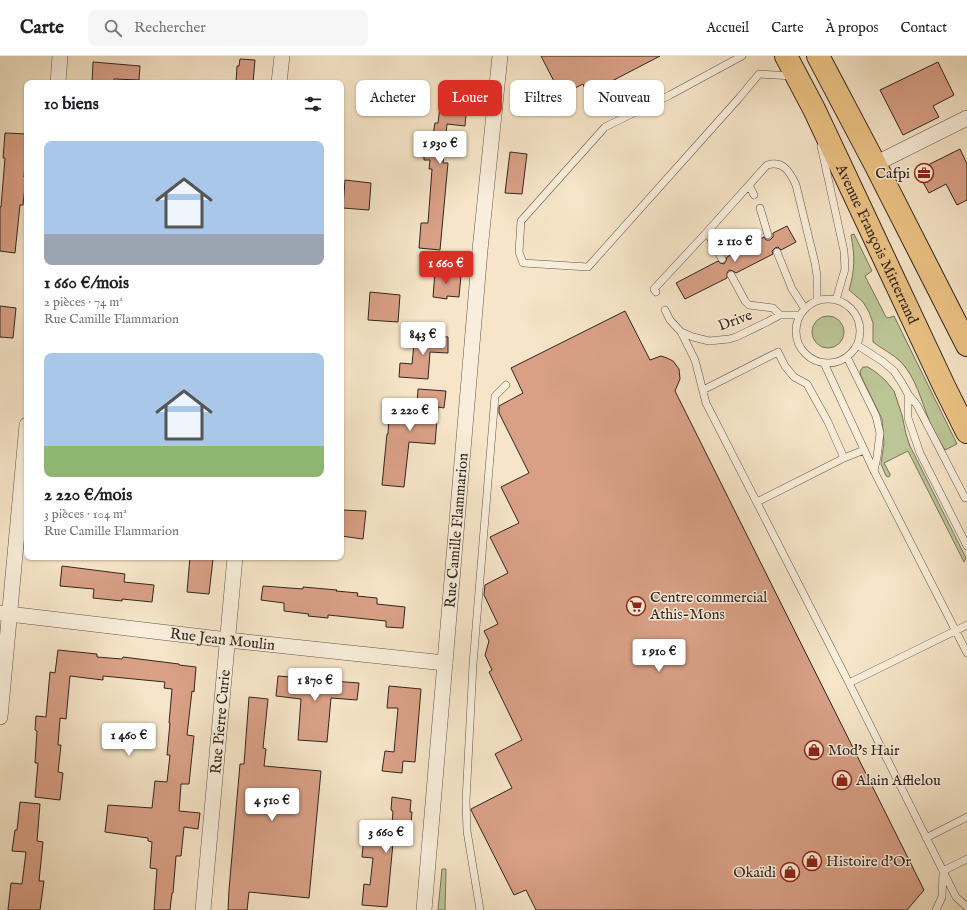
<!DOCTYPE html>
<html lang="fr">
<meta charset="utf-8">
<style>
body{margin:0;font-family:"IM FELL English",serif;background:#f6f6f6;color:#202124;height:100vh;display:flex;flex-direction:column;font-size:15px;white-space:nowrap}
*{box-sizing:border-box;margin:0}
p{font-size:13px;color:#757577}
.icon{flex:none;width:22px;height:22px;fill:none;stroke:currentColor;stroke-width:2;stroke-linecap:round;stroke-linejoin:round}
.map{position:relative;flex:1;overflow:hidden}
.panel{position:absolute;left:24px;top:24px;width:320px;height:480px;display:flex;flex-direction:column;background:#fff;border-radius:8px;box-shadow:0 1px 3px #0004}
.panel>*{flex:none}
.banner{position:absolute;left:356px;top:24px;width:380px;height:36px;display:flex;gap:8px}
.price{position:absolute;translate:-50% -34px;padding:0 9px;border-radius:4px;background:#fff;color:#222;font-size:13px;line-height:26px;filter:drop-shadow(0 1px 2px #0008)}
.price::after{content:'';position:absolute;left:50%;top:24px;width:12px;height:9px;margin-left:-6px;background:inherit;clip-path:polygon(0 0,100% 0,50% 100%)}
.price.current{background:#d93025;color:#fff}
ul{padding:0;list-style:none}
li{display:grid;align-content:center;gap:8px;height:212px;padding:0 20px}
li span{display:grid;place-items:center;height:124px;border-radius:8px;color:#555}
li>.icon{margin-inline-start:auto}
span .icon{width:72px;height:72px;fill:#fffc;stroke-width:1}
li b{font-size:17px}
h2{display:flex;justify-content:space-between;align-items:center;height:48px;padding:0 20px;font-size:17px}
.pill{padding:0 14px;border-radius:8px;background:#fff;box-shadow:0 1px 3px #0004;font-size:14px;line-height:36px}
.pill.current{background:#d93025;color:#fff}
header{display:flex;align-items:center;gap:24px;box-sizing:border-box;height:56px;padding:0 20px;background:#fff;border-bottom:1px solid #e0e0e0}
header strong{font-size:19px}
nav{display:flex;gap:22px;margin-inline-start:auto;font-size:14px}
.search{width:280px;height:36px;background:#f6f6f6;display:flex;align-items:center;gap:10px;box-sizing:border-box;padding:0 14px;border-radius:8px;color:#757577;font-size:15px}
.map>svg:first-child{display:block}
.green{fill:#bcc596;stroke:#78755c}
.building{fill:#d9a086;stroke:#332521}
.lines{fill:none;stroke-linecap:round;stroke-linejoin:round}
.service-casing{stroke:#64554b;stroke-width:8}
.minor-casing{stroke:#64554b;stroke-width:16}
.primary-casing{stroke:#332521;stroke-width:24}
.service{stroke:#f9eedb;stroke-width:7}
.minor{stroke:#f9eedb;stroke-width:15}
.primary{stroke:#ebc284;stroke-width:22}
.labels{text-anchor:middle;stroke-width:3;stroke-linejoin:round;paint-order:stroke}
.poi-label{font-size:15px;fill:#332521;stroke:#f9eedb;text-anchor:start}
.street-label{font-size:15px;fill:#332521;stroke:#f9eedb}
</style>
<header>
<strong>Carte</strong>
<div class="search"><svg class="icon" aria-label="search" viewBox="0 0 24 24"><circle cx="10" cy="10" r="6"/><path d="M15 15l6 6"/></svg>Rechercher</div>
<nav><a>Accueil</a><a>Carte</a><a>À propos</a><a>Contact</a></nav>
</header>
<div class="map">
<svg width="967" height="854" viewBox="0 0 967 854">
<rect width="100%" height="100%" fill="#f6e5c8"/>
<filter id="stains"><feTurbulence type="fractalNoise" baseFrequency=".005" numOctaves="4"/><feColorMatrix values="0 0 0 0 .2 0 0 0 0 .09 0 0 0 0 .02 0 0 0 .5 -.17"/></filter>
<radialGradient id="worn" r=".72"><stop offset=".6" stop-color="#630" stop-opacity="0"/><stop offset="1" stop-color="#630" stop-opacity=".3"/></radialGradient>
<path class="green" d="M854,178l18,37 -7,5 21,41 2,1 6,-2 63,128 -12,6c-6,-10 -12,-20 -16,-30 -8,-20 -13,-42 -28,-58 -8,-8 -19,-13 -28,-20v-19l-4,-11 -6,-10 -14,-12c6,-20 6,-34 2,-55z
M812 276a16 16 0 1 1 32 0a16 16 0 1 1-32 0Z
M863,311h5l9,6 9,8 8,10 8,24 4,19 4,12 56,112 -2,4 -56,-111 -24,12 6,11v2l-2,1 -2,-1 -5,-12 3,-21 -2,-24 -21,-43 -1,-5z
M442,813h4l-1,41h-7z"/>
<path class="building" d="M541,0h119l-73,38 -4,-10 -22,11z
M240,3l15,1 -2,23h-17l1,-17h2z
M93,6l47,4 -1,14 -25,-1 -1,4h-21z
M938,6l16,33 -21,11 6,11 -36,18 -23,-45z
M446,33l22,2 -3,35 -18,-2 -4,39h5l-8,87 -21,-2 2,-25h7l4,-54h-3l1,-9h-6v-3l-4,-1 2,-22 11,1 2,-12h3l2,-17h4z
M5,77l22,1 -3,43h2l-3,28h-3l-5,48 -15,-2v-44h1l4,-49h-2z
M960,93l7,15v36l-10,5 -11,-21 -17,9 -10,-18 3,-7z
M510,96l17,2 -5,40 -17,-1z
M345,124l26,3 -2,27 -26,-2z
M787,170l9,16 -15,8 -3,-3 -3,1 -3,3 1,3 -37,19 -3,-2 -4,-1 -2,3v5l-42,21 -9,-16 42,-22 2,2 4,1 2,-3 1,-4 37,-20 2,3h4l3,-3v-4z
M435,215l18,1v3h8l-2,22 -12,-1v3l-14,-2z
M370,236l30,3 -2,27 -30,-2z
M0,250l16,2 -3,30 -13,-1z
M625,255l25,49 11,-4 6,2 6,3 6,8 1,10 -5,12 249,499 -17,20h-371l-10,-20 -12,5 -43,-85v-1l41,-21 -17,-34 27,-14 -33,-68 3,-2 -7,-15 4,-14 -5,-10 14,-7 -14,-29 1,-10 23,-12 -18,-36 29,-14 -18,-36 28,-14 -30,-60v-7l24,-13 -12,-25z
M415,278l33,3v16l-18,-1 -2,27 -29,-2 1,-14 12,1z
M418,333l28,2 -2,17 -6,-1 -3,37 -26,-2 -5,45 -22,-2 5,-51h1l2,-31 27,2z
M341,454l25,1 -3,28 -22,-3z
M190,501l23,2 -4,35 -22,-2z
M62,510l63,8 -1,8 30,3 -2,17 -30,-3v2l-29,-3 1,-9 -34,-3z
M263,530l40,3v-2l34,3 -1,1 22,2 -1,3 20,2v6l28,3 -2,21 -17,-1v-6l-58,-6v3l-20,-2 1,-2 -25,-3v-8l-23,-3z
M58,594l39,4v3l25,2 1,-2 56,7v1l17,2 -2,25 -2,-1 -5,44 7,1 -5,48h-8l-2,27 21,2 -2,16 -14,-2 -3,29h-5l-3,37h-1l-2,17h-16l3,-41 -7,-1 2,-26 -4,-1v-3l-43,-6 3,-27 44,3 3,-27 12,1 3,-27h-3l3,-32h-1l3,-34 -8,-1 1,-6 -62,-6v4l-33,-4 -4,43 -6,-1 -2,27h3l-3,27 5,1 -3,27 -25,-3 3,-34h-3l2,-32 -2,-1 1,-14 10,1 4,-45 5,1z
M291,618l42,4 -1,3 27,2 -2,17 -26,-2 -4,44 -29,-2 3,-41 -25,-3 2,-20 13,1z
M389,630l32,3 -6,73 -12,-1 -1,12 -20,-2 3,-20 9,1 4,-44h-11z
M249,641l19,2 -5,49 3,1 -2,17 57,5 -12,127 -60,-6 -2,18h-19l1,-20 11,-126h4z
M392,741l19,3 -1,12h2l-3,32 -16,-1 -6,64 -25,-2 2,-21 6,1 3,-27 -11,-1 2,-21 27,2 2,-27 -2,-1z
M20,746l20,2 -3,37 6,1 -4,39h5l-4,29h-32l3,-27 11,1 4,-32 -14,-1 3,-21h2z"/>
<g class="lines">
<g class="service-casing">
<path id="service" d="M742,0l-72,39 -65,32 -84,94 -2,31 4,11 65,4 152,-170 19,-23 34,2
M821,90l23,105 1,18 -9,31
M749,129l5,10
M760,152l8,27
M707,176l15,27
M777,196l15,37 13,20
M731,219l14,26 4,4 24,3 7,7
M656,236l-2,-3 53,-57 60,-67c16,-5 23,7 29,20l19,78 2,13v25
M796 275a32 32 0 1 1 64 0a32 32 0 1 1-64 0Z
M665,254l5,10 11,12 12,5 16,4 20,-2 7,-2 31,-15 13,-7h20
M681,276l14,28 11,43 143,280 118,-58
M857,289l25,16 12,10 8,12 6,11 9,11 48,93
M847,301l29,59 4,17 -3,24 -3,14
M824,307l50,108 93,182
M703,334l75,-38 7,14 9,11 13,7 21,38 16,36 20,-8
M908,338v24l12,35 47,93
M757,446l87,-44
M849,627l107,214 11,10
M926,782l41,-21
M943,815l24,-12
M480,854l-13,-79 -1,-30 7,-137 22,-268 11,-11
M936,854l6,-13 1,-24"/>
</g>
<g class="minor-casing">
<g id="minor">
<path d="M58,27l2,-27"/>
<path d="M279,27l3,-27"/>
<path d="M875,108l92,-46"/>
<path id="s1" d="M0,557l228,27 217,23"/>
<path d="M0,661l27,-292"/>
<path id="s2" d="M203,854l32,-353"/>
<path id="s3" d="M424,854l56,-660 20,-194"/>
</g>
</g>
<g class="primary-casing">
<g id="primary">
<path id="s4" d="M786,0l28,53 130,277 23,46"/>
<path d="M818,0l57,108 92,181"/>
</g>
</g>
<use href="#service" class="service"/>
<use href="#minor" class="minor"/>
<use href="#primary" class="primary"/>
</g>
<defs>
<g id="office-ring" transform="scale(1)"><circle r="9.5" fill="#f9eedb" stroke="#8f2418" stroke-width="1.5"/><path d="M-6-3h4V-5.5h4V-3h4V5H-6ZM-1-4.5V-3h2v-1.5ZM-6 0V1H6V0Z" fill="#8f2418"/></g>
<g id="supermarket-ring" transform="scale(1)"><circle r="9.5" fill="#f9eedb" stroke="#8f2418" stroke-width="1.5"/><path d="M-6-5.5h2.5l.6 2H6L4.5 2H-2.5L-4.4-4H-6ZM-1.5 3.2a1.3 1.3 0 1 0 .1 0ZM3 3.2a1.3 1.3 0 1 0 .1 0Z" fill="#8f2418"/></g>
<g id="shop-ring" transform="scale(1)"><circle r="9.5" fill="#f9eedb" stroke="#8f2418" stroke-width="1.5"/><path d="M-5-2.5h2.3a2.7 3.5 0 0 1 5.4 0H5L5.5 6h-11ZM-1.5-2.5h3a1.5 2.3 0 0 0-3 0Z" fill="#8f2418"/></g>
</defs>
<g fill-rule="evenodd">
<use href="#office-ring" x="924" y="117"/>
<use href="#supermarket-ring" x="636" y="550"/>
<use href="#shop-ring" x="814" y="694"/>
<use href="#shop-ring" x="842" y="724"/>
<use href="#shop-ring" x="812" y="805"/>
<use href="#shop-ring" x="790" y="816"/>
</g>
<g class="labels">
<g class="poi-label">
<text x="910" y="122" text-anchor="end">Cafpi</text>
<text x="650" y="546">Centre commercial<tspan x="650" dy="17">Athis-Mons</tspan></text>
<text x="828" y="699">Mod's Hair</text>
<text x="856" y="729">Alain Afflelou</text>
<text x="826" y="810">Histoire d'Or</text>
<text x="776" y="821" text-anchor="end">Okaïdi</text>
</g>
<g class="street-label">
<text dy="5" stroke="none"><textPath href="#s4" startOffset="209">Avenue François Mitterrand</textPath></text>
<text transform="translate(735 264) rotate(-20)" y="5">Drive</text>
<text dy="5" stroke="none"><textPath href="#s3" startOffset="381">Rue Camille Flammarion</textPath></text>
<text dy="5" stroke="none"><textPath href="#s1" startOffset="224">Rue Jean Moulin</textPath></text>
<text dy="5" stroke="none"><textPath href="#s2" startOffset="189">Rue Pierre Curie</textPath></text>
</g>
</g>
<rect width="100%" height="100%" filter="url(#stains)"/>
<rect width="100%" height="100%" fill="url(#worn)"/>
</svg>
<b class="price" style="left:440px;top:109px">1 930 €</b>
<b class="price" style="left:735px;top:207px">2 110 €</b>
<b class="price current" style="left:446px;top:229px">1 660 €</b>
<b class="price" style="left:423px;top:300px">843 €</b>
<b class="price" style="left:410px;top:376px">2 220 €</b>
<b class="price" style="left:659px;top:617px">1 910 €</b>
<b class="price" style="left:315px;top:646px">1 870 €</b>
<b class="price" style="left:129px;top:701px">1 460 €</b>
<b class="price" style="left:272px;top:766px">4 510 €</b>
<b class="price" style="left:386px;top:798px">3 660 €</b>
<div class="banner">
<a class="pill">Acheter</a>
<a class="pill current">Louer</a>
<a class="pill">Filtres</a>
<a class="pill">Nouveau</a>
</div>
<section class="panel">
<h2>10 biens<svg class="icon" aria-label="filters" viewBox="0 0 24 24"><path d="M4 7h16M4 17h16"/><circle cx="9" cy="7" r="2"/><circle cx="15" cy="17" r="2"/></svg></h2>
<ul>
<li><span style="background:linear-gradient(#a9c7e8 75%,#9aa5b1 0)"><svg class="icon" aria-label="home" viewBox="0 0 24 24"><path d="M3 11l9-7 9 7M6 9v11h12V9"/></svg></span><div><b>1 660 €/mois</b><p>2 pièces · 74 m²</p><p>Rue Camille Flammarion</p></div></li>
<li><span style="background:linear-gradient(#a9c7e8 75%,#8fb573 0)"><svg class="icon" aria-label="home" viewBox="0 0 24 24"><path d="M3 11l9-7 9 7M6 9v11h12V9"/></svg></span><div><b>2 220 €/mois</b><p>3 pièces · 104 m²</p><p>Rue Camille Flammarion</p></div></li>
</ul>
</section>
</div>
